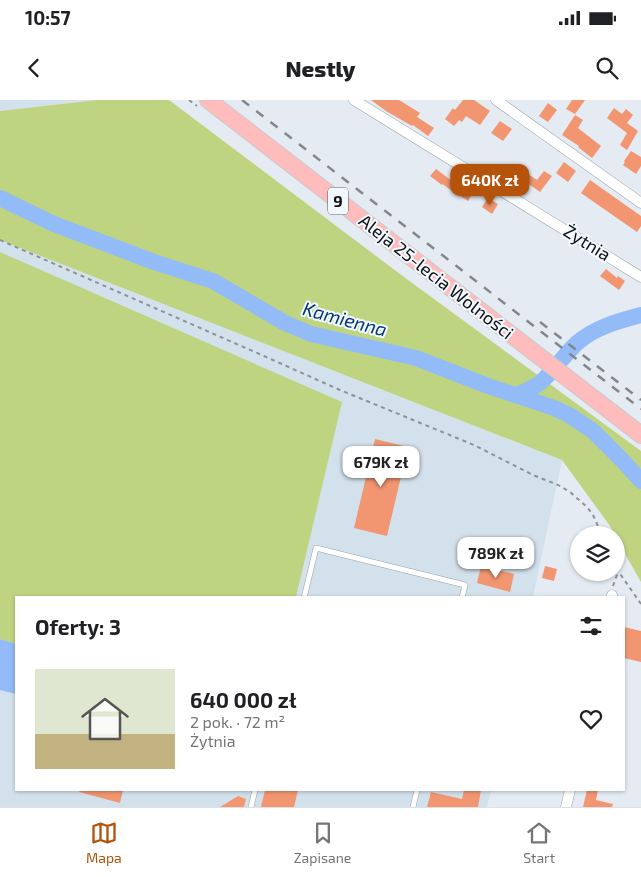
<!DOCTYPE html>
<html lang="pl">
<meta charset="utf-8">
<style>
body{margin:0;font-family:"Exo 2",sans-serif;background:#f6f6f6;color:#202124;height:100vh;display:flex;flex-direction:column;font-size:19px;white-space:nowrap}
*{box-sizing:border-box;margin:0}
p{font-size:16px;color:#757577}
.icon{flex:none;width:28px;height:28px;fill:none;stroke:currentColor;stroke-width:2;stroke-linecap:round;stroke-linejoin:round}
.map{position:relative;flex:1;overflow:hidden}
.sheet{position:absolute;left:15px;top:496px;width:610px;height:195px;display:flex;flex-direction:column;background:#fff;border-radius:0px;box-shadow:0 1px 4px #0004}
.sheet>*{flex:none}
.controls{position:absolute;left:570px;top:426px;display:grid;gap:10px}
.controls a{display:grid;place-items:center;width:55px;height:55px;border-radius:50%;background:#fff;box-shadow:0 1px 4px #0004;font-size:25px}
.price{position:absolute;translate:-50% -42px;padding:0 11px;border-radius:10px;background:#fff;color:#222;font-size:16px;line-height:32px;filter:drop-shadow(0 1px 2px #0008)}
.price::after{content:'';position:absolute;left:50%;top:30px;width:15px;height:11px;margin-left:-8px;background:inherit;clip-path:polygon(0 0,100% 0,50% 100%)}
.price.active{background:#b45309;color:#fff}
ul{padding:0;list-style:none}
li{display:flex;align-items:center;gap:15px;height:125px;padding:0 20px}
li span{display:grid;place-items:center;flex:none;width:140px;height:100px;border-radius:0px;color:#555}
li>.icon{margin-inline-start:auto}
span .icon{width:60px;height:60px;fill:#fffc;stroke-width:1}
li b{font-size:21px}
h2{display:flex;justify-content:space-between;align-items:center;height:60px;padding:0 20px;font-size:21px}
.status{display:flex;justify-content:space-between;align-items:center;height:35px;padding:0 25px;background:#fff;direction:ltr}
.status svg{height:14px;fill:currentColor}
header{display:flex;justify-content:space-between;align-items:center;height:65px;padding:0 20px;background:#fff;font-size:22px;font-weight:800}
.tab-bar{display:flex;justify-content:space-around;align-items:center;height:70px;border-top:1px solid #e0e0e0;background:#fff;font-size:14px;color:#757577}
.tab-bar a{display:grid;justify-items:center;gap:2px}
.tab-bar .active{color:#b45309}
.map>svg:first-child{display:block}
.built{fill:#d3e1ec}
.green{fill:#bfd481}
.water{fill:#92bbf7}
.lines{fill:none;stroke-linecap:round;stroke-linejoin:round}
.river{stroke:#92bbf7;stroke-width:16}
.building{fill:#f19671}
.lane-casing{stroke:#9ca3a8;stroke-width:6}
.street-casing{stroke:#9ca3a8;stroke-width:11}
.primary-casing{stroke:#cacacb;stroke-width:18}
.path{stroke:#8d9297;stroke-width:2;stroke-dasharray:4 4;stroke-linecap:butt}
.lane{stroke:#fff;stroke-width:5}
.street{stroke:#fff;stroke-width:10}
.primary{stroke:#febcbd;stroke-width:16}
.rail{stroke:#82878c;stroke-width:2.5;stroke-dasharray:9 9;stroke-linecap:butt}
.labels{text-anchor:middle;stroke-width:4;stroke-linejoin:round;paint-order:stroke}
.shield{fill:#f1f9ff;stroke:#525659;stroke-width:1}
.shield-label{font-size:16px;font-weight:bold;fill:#0e1012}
.street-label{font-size:18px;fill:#0e1012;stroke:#f1f9ff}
.water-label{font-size:19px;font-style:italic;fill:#023474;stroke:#f1f9ff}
</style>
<div class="status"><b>10:57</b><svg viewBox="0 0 49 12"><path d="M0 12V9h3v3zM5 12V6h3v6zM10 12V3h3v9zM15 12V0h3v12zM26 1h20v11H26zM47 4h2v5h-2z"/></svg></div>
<header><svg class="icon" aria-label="back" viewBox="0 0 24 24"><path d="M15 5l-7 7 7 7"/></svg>Nestly<svg class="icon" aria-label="search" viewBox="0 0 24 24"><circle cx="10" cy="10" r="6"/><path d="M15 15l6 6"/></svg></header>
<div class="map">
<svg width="641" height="707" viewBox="0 0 641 707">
<rect width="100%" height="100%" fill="#e4ebf2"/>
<path class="built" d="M0,0h97l-97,11z
M0,140l562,220 -29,137 -517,1v192h475l-4,17h-487z"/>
<path class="green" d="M97,0h72l231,174 241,177v131l-25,-44v-3h-1l-5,-9 -48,-66 -562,-220v-129z
M0,152l342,150 -46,195 -280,1v46l-16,-5z"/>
<path class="water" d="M0,539l16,5v50l-16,-4z"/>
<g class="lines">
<path class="river" d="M0,98l54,26 100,38 59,19 72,42 26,11 105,24 72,28 66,22 15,7 24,16 29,29 19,21
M516,295c8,-3 17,-7 24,-12 14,-12 24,-28 37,-40 18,-16 42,-22 64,-28"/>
</g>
<path class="building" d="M371,0h28l21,13 -3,4 17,11 -6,8 -15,-11 -1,1 -26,-15z
M463,0h11l16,11 -10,14 -14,-9 -4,6 -3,-2 -5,6 -9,-7 8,-11 2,2z
M572,0h13l-10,14 -9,-5z
M548,3l9,7 -9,12 -9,-6z
M614,8l8,6 4,-5 7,6 -6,8 11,8 -11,19 -7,-5 7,-12 -20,-15z
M575,15l8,5 -5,8 23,18 -9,12 -14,-11 1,-1 -17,-11z
M500,21l12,8 -9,12 -12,-8z
M631,51l10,6v9l-5,8 -13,-9 2,-3 -1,-1z
M564,62l12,9 -8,11 -12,-9z
M500,65l14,8 -6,10 -14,-7z
M436,69l20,15 3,-4 2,1 3,-3 12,8 -6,9 1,1 -3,5 -26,-17v1l-12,-9z
M544,71l8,5 -12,16 -17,-12 5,-6 9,6z
M590,80l51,36v10l-4,6 -56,-39z
M488,98l10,6 -6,10 -10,-7z
M606,169l11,9 1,-2 7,5 -6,9 -19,-14z
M375,339l33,8 -21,89 -33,-8z
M481,466l33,8 -4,18 -33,-9z
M545,466l12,3 -3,12 -12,-3z
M624,527l17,4v31l-17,-4z
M80,690h43l-3,13 -41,-11z
M265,690h33l-4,17h-33z
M464,690h17l-3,17h-51l4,-15 31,7z
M587,690h11l-2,10 17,4 -1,3h-29z
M238,696l8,3 -2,8h-24z"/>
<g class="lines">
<g class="lane-casing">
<path id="lane" d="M304,498l12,-50 149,37 -3,13
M251,707l4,-17
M413,707l4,-17"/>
</g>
<g class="street-casing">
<path id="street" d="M354,0l287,177
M496,0l145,103
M612,498v-3
M566,707l4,-17"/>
</g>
<g class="primary-casing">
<path id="primary" d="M208,0l433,335"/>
</g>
<path class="path" d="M189,0l8,6
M0,140l273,120 67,30 134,55 59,30 25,10 12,7 17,15 6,8 9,20
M616,468l25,36
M613,486l5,-14"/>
<use href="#lane" class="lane"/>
<use href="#street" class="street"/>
<use href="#primary" class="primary"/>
<path class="rail" d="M242,0l399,309
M540,222l101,78"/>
</g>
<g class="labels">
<rect class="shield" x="328" y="87.5" width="20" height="27" rx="4"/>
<g class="shield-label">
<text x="338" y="107">9</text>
</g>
<g class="street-label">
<text transform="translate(587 143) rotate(32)" y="6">Żytnia</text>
<text transform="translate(436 177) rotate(38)" y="6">Aleja 25-lecia Wolności</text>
</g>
<g class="water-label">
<text transform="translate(345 219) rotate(15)" y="7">Kamienna</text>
</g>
</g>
</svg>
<div class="controls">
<a><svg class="icon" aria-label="layers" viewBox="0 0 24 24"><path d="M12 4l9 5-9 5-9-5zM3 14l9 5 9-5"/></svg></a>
</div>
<b class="price active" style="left:490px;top:106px">640K zł</b>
<b class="price" style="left:381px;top:388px">679K zł</b>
<b class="price" style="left:496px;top:479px">789K zł</b>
<section class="sheet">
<h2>Oferty: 3<svg class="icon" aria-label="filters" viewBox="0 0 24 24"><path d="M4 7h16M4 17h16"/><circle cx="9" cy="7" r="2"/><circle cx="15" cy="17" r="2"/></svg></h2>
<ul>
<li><span style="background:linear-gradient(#dfe7d0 65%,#c2b280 0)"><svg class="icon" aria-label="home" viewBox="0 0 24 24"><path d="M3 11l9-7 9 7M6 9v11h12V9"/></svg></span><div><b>640 000 zł</b><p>2 pok. · 72 m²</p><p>Żytnia</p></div><svg class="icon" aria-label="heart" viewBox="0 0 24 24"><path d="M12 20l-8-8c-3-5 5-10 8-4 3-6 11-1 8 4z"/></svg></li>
</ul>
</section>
</div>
<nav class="tab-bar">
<a class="active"><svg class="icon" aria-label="map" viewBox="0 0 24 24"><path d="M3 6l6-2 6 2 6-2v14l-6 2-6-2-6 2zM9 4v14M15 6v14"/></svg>Mapa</a>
<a><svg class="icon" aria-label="saved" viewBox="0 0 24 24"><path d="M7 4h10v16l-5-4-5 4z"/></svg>Zapisane</a>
<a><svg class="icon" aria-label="home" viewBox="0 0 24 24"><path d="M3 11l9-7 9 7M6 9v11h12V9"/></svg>Start</a>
</nav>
